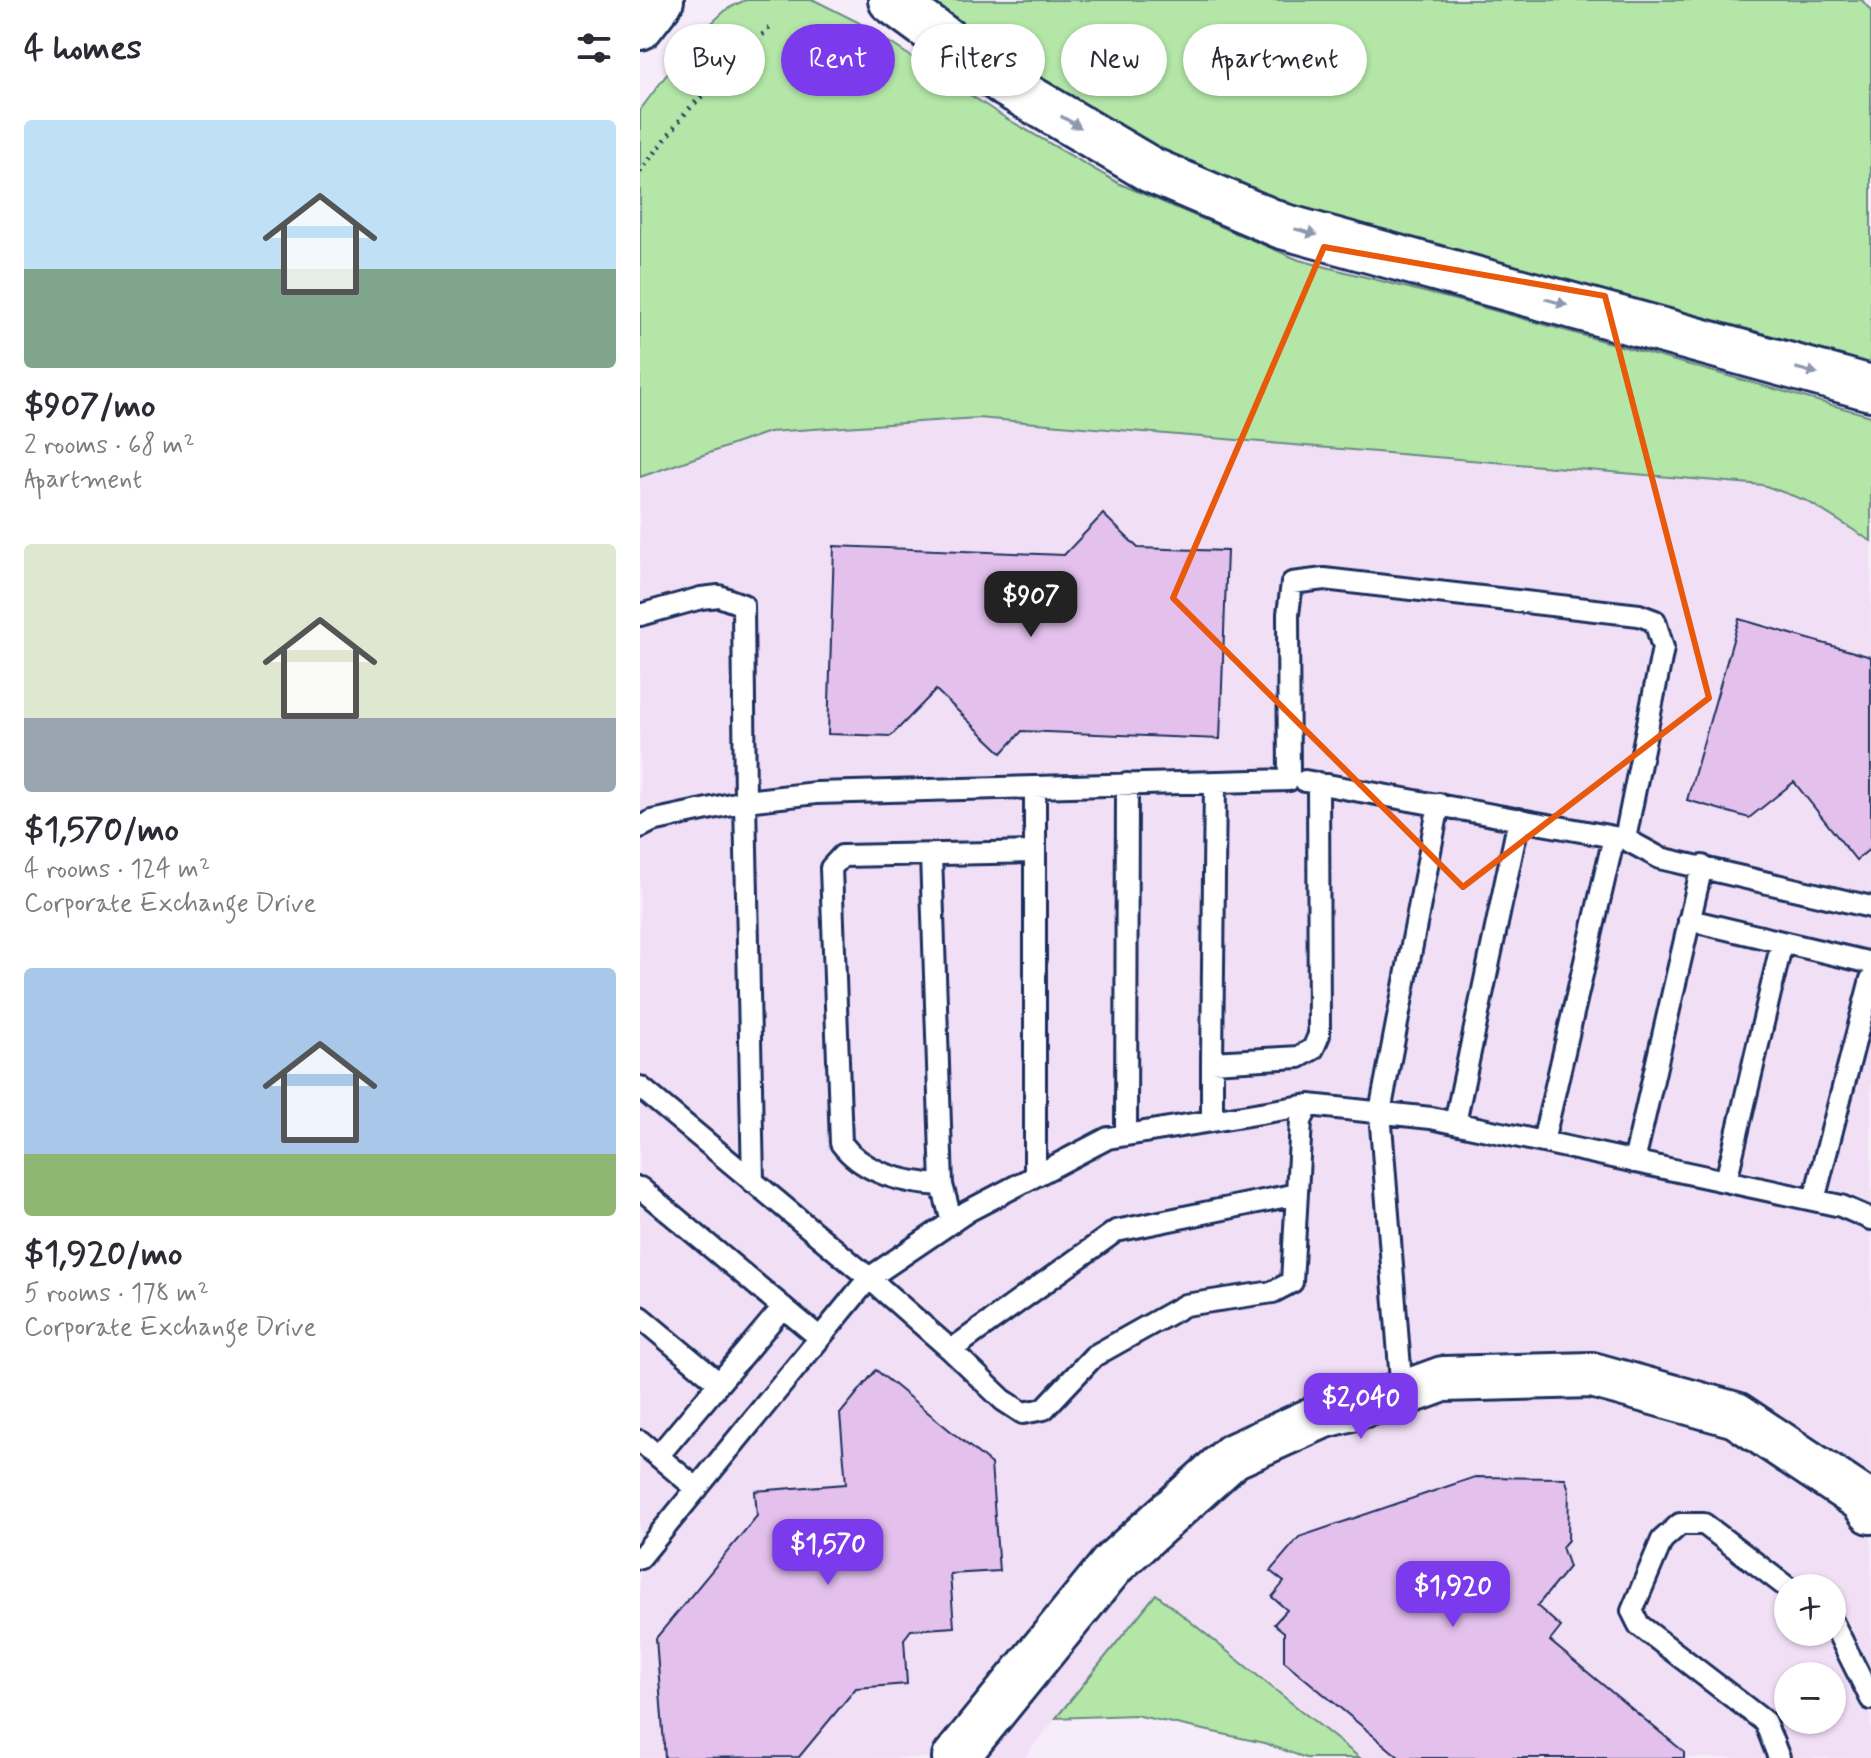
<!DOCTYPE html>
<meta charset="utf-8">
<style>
body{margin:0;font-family:Mynerve,sans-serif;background:#f2f2f3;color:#2b2b33;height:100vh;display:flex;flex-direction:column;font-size:30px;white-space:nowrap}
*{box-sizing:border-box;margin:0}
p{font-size:26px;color:#7c7c81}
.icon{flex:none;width:44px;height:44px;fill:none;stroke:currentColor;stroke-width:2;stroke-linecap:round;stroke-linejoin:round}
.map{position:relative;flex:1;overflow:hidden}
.drawer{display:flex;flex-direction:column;background:#fff;width:640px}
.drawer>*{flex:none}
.top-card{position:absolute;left:24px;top:24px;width:760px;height:72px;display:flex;gap:16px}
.buttons{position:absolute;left:1134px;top:1574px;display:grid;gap:16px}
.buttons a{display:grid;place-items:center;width:72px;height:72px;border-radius:50%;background:#fff;box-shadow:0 2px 6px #0004;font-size:40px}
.price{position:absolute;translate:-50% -68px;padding:0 18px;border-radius:16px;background:#7c3aed;color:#fff;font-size:26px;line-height:52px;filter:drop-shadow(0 2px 4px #0008)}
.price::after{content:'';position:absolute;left:50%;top:48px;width:24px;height:18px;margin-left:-12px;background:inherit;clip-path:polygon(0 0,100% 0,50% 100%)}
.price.selected{background:#222;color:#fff}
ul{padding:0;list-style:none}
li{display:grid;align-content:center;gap:16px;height:424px;padding:0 24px}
li span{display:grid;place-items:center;height:248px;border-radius:8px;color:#555}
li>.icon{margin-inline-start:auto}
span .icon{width:144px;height:144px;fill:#fffc;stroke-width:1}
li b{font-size:34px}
h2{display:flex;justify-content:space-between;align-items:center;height:96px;padding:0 24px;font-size:34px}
.pill{padding:0 28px;border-radius:36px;background:#fff;box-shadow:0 2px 6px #0004;font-size:28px;line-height:72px}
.pill.selected{background:#7c3aed;color:#fff}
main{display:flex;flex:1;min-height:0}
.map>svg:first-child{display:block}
.built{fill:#f1dff6;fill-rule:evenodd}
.green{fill:#b3e6a7;stroke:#678a82;stroke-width:2}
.building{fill:#e4c1ed;stroke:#1b2f5e;stroke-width:2}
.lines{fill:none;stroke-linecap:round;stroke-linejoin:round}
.service-casing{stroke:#1b2f5e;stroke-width:26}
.tertiary-casing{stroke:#1b2f5e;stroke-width:50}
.primary-casing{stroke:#1b2f5e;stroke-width:50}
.motorway-casing{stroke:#1b2f5e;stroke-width:50}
.path{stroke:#1b2f5e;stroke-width:5;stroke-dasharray:2 6;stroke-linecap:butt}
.service{stroke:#fff;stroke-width:20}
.tertiary{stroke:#fff;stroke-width:44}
.primary{stroke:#fff;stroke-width:44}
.motorway{stroke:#fff;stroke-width:44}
.oneway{fill:#8d97ae}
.marked{fill:none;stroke:#e8590c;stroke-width:6;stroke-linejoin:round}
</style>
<main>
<section class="drawer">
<h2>4 homes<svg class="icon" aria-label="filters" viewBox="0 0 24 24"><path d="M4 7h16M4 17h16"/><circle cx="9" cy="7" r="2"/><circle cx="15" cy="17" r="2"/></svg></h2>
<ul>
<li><span style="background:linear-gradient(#bfe0f5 60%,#7fa58c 0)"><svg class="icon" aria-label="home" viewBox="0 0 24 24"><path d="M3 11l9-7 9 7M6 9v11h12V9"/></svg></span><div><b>$907/mo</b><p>2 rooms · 68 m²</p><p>Apartment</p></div></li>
<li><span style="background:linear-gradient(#dfe7d0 70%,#9aa5b1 0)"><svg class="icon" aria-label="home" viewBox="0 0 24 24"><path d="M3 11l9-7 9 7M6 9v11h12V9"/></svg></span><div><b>$1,570/mo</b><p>4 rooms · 124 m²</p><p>Corporate Exchange Drive</p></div></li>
<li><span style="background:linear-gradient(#a9c7e8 75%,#8fb573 0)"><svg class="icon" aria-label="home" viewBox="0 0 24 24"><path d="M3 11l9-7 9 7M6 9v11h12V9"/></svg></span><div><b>$1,920/mo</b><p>5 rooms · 178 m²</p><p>Corporate Exchange Drive</p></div></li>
</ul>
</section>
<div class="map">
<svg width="1231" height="1758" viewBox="0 0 1231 1758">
<rect width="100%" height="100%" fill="#f7ecfa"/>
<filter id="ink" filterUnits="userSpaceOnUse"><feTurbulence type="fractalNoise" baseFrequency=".0125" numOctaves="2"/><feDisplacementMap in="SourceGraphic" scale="16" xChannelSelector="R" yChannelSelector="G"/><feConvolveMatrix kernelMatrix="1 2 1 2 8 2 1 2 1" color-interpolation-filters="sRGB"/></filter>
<g filter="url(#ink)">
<path class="built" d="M338,418l785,67 44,16 64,40v1217h-511l-204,-164 -132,164h-384v-1281l129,-45zM1148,1588h44v44h-44zM1148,1676h44v44h-44z"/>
<path class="green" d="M105,0h69l44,22 146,95 116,67 179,76 168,43 404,113v125l-64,-40 -44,-16 -785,-67 -209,14 -129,45v-367l52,-69 35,-32z
M261,0h961l9,11v357l-501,-127 -210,-81z
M516,1594l204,164h-54l-42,-15 -129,-28 -79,3z"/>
<path class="building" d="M463,514l35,34 89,3 -7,188 -198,-8 -20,22 -66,-63 -45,46 -63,-2 6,-188 230,9z
M1099,619l132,38v191l-15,12 -62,-78 -45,36 -62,-18z
M236,1370l115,94 8,107 -49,3 4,53 -43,3 -7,9 3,45 -51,4 -57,69 -134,1 -9,-120 101,-122 -2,-25 91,-7 -6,-70z
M835,1477l90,1 4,12 -1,50 -6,7 7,20 -32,39 24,21 -11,14 134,111v6h-284l-116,-97v-29l-10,-8 13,-14 -15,-13 12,-15 -14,-11 29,-34z"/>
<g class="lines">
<g class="service-casing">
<path id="service" d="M0,615l61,-17 18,-2 24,9 2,196 71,-8 473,-13 -1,-166 4,-31 32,-4 315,36 16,6 8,27 -38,191 35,19 211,49
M665,781l320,58
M0,827l12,-6 93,-20 8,381
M291,855l11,330
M1049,920l182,43
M572,1062l3,-280
M0,1087l229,191 99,-67 140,-73 201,-33
M572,1121v-59l87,-5 14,-8 6,-14 -1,-252
M815,1123l64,-304
M486,1135l1,-351
M903,1142l71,-305
M994,1162l68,-296
M395,1176v-389
M1086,1181l56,-239
M0,1188l180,150
M1174,1200l57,-221
M312,1222l-10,-37c-37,-2 -78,-11 -101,-42l-10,-275 11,-12 193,-4
M0,1317l79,66
M311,1350l165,-119 181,-37
M762,1394l-22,-282 59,-308
M0,1441l57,48
M18,1456l125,-149
M0,1558l229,-280 82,72 52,50 20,13 21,-4 50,-53 91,-51 88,-13 19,-10 9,-161 8,-16 122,13 410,88 30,13
M1192,1621l39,78
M1139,1758l-14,-36 -126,-97 -7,-14 30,-71 18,-16h24l84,64"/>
</g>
<g class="tertiary-casing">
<path id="tertiary" d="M315,1758l158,-194 120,-108 89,-40 80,-22 41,-15 149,-4 144,40 126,84 9,12"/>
</g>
<g class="primary-casing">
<path id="primary" d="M0,27l21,-27"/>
</g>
<g class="motorway-casing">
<path id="motorway" d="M251,0l116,85 144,85 131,56 589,162"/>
</g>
<path class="path" d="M0,172l47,-61 82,-83"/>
<use href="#service" class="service"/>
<use href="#tertiary" class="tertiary"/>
<use href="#primary" class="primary"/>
<use href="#motorway" class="motorway"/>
</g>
<defs><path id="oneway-solid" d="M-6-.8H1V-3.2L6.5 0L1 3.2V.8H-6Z" transform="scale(2)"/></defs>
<g class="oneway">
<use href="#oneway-solid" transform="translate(431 122) rotate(30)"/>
<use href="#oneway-solid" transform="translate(666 232) rotate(16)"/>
<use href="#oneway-solid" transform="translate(916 302) rotate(16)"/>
<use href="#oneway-solid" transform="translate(1167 371) rotate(15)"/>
</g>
</g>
<path class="marked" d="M684,247l281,49 104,402 -246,189 -290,-289z"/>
</svg>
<div class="buttons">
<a>+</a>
<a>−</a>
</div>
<b class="price selected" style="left:391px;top:639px">$907</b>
<b class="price" style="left:721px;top:1441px">$2,040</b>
<b class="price" style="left:188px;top:1587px">$1,570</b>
<b class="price" style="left:813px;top:1629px">$1,920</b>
<div class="top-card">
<a class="pill">Buy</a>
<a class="pill selected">Rent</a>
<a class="pill">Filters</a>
<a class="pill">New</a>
<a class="pill">Apartment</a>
</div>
</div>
</main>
